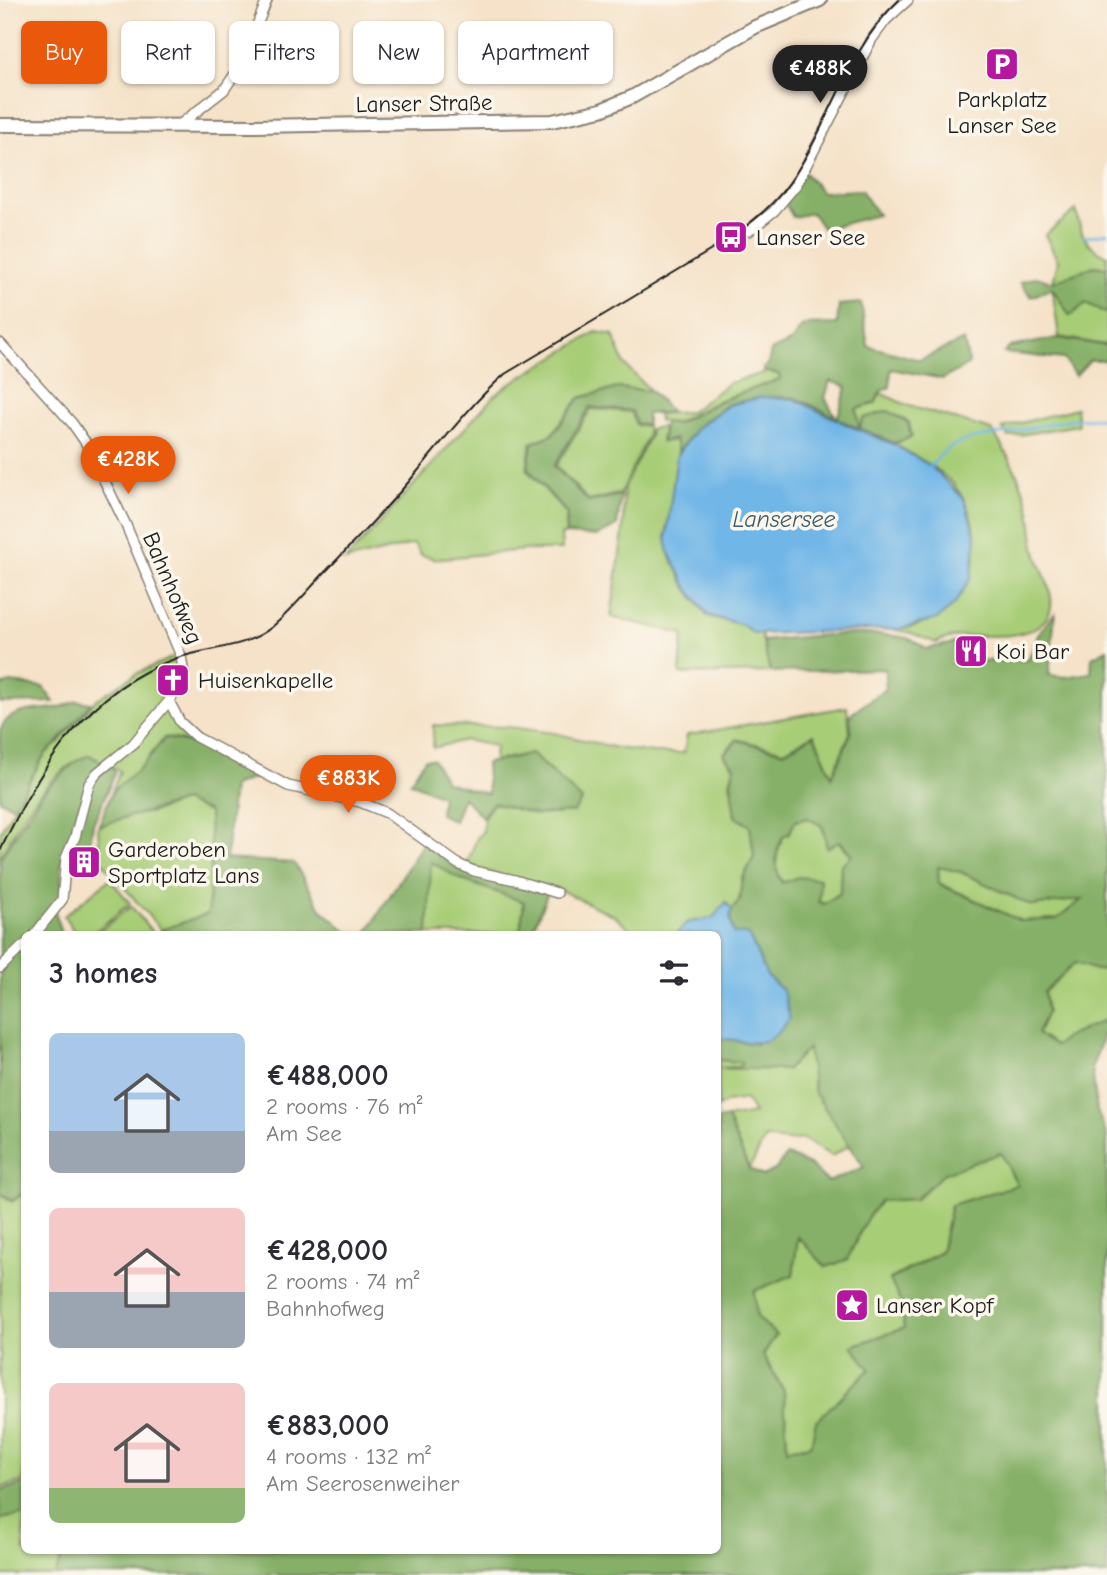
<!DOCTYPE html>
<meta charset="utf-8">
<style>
body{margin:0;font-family:"Comic Neue",sans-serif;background:#f2f2f3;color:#2b2b33;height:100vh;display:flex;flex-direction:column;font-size:26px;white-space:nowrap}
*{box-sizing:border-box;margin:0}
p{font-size:23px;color:#7c7c81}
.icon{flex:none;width:38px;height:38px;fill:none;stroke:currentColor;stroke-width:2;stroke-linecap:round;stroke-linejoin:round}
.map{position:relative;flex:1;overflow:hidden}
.side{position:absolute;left:21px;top:931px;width:700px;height:623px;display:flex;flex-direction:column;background:#fff;border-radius:10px;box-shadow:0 2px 5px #0004}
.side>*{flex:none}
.hud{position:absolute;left:21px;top:21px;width:700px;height:63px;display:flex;gap:14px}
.price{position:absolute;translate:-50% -60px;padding:0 16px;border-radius:24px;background:#ea580c;color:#fff;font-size:23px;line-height:46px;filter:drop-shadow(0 2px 4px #0008)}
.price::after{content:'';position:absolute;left:50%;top:42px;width:21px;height:16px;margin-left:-10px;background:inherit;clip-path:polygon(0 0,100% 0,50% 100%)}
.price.selected{background:#222;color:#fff}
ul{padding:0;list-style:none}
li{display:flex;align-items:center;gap:21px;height:175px;padding:0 28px}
li span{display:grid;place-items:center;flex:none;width:196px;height:140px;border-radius:10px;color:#555}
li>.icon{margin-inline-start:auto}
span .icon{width:84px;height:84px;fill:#fffc;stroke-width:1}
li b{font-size:30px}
h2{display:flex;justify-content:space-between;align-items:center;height:84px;padding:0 28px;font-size:30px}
.tag{padding:0 24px;border-radius:10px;background:#fff;box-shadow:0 2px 5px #0004;font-size:24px;line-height:63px}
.tag.selected{background:#ea580c;color:#fff}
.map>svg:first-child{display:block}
.green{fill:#a8cd77;stroke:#62744a;stroke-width:2}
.forest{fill:#86b068;stroke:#516642;stroke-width:2;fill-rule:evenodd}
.water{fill:#70b6e7;stroke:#466982;stroke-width:2}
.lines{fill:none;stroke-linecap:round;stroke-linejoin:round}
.stream{stroke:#70b6e7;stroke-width:2.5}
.minor-casing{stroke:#887f72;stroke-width:12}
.secondary-casing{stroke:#887f72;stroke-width:16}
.minor{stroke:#fff;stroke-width:9}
.secondary{stroke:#fff;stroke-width:12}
.tram{stroke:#1c1c1c;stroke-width:2}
.labels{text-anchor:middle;stroke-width:7;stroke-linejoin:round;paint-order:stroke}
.poi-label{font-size:23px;fill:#1c1c1c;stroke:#fbf7ec;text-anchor:start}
.street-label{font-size:23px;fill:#1c1c1c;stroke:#fbf7ec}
.water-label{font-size:24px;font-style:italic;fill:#3e5a6d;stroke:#fbf7ec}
</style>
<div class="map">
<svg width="1107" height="1575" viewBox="0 0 1107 1575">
<rect width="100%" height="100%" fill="#fbf7ec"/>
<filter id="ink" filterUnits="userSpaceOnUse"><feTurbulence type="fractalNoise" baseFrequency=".0143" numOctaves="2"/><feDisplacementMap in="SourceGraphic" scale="14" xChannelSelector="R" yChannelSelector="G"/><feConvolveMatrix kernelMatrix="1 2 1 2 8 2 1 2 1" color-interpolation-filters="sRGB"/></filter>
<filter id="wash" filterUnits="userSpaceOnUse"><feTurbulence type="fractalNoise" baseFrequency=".00686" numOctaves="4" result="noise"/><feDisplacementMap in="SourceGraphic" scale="28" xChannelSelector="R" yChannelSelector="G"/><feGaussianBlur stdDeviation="1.57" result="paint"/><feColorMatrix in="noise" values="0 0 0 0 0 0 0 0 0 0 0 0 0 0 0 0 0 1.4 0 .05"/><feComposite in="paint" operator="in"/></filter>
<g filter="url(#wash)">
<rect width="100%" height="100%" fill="#f5e2c8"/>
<path class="green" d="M1076,210c5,26 8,34 31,46v12l-13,-2 -41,16 5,-21 -13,-26z
M1052,287l18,29 16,-13 21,10v32l-48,-8z
M596,332l17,3 12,30 26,26 -34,-3 -38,10 -28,37 -20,8 -4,27 40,44 -2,21h-4l1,15h-39l-88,9 -14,-4 -7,-11 -69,17 149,-165 17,-13z
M767,372l11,2 2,5 -60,21 -44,23 -17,-2 -1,-7 32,-2 39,-29z
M880,393l29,13 83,24c16,25 29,48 37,77 4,16 3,33 8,48 7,23 29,55 -1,72 -30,18 -69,0 -100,16l-25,-10 -16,-3c68,-6 99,-70 69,-130 -13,-27 -46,-42 -70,-56l18,-7 -3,-15 -21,-11 -25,7 -4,10 -3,-19 19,-5z
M1076,408l2,17 -70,12 -6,-9z
M591,409l40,3 5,13 11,1 1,9 -27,58 -32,8 -33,-35z
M663,427l-2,15 14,-2 3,12 -12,86 3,15 17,34 21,29 36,9 11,9h7l9,38 -90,2 3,-40 -72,-17 12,-85 1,-45 26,-52 -1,-6z
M176,656l4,19 -16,28 20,29 24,14 -43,-9 -24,30 -29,24 8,-20 -31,-16c-41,16 -70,65 -89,103v-26l45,-78 14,-12 38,-43 41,-26z
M847,707l3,26 -18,43 -18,-42 -30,17 -47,-12 -14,15 11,13 -4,15 5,35 15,9 4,31 -12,22 -3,21 -7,10 -6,-7 -13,15 -27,5 -9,11h-35l-12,-5 -15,-13 -53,-25 -96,-25 11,-28 6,-7 1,-14 10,-14 44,12 35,-3 9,-12 -51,-47 -37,8 1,-15 -30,-6 -32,8v-23l76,2 45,6 63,15 36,5h31l3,-18z
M183,801l26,11 2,49 -3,53 -47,16 -61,-71 -2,-32 23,-10 32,-5z
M808,818l14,8 30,29 -11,10 -1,28 -16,11c-38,-16 -60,-23 -41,-68l6,-2 6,-13z
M430,861l30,18 64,23 -4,32h-92z
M938,866l23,6 71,34 53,-8 -28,21 -36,2 -82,-38z
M110,879l20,24 -38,31h-16l-12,-18z
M131,906l23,28h-58z
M1075,962l21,7 11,1v49l-40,18 -12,9 -18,-12 10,-22 -3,-20z
M809,1047l5,45 36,53 -18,11 -29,-17 -17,2 -21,-3 -16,32 -22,-52 27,-5 -9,-14 -18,3 -9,5v-47l24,2 -3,5z
M1001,1152l16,33 -66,20 -10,47 -51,27 12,26 2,23 -52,18 19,23 -55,52 -4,24 -25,4 -3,-58 -21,-36 13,-20 -19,-18 -4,-26 40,-16 5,-38 48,23 20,-40 14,-19 36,-2 28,-26z
M0,1193l12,9 12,-9v288l-24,7z
M20,1514l4,1v35l41,1 -10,24h-55v-56z"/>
<path class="forest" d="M805,173l17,19 39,-2 17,25 -55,14 -11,-16 -19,4 -8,-14z
M1094,266l13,2v46l-21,-11 -16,13 -18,-28 -21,9 -11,-15 16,-5 17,5z
M861,303l7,43 52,14 44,-20 5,24 -26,15 -52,-10 -1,18 -9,4 -6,12 -19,6 3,19 -22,-9 10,-32 -17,-6 -5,17 11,19 -42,-20h-31l-34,7 -32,23 -19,25 -3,-13 -13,3 2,-20 12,2 44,-23 60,-22 -1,-5 -15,-3 -1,-3 5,-4 3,-13 21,-10 11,-16 34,-1 2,-19z
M1059,338l48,8v18l-4,-4h-13l-15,16 -11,-17 -60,-6 6,-6z
M618,388l33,3 20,21 -24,2v11l-11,-1 -4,-13 -42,-4 -36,59 35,36 32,-7 -4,31 -20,10 -31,-2 1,-21 -39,-44 4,-26 20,-8 28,-37z
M888,411l20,12 3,14 -17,6 -34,-15 3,-10z
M1055,613l-6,62 16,2 26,-4 1,-16 15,-8v321h-11l-21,-7 -31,29 3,20 -10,22 18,12 12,-9 40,-18v7l-15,41 5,44 10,25v439h-1052l10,-25h653v-430l9,-2 22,51 14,7 12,-6 12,-15 24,11 17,16 36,-15 -50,-75 -6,-44 -21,22 -69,-2 21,-1 3,-5 -24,-2 1,-22 37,6 27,-53 -16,-15 -18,-41 -15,-1 -4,-16 2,-8 8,-10 3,-21 11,-22 -4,-32 -14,-8 -5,-36 4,-14 -11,-12 13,-15 47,12 30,-17 18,42 19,-44 -1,-18 35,-26v-20l-115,3 -7,-31c35,-4 117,-13 149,-1 5,2 10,6 14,9l28,-6 3,18 71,-1 11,-27zM808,818l14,8 5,22 13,-7 12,14 -11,10 -1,28 -16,11 -5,-2 1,-23 -22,-2 -16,6c-9,-17 -7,-29 1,-47l6,-2 6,-13zM938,867l23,5 71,34 51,-7 -26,20 -36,2 -82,-37zM1001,1153l16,32 -66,20 -10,47 -51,28 12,25 2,23 -52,18 18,23 -54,52 -5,24 -24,4 -3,-58 -21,-36 13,-20 -19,-18 -3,-26 39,-16 5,-38 28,30 21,-7 19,-40 14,-19 36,-2 28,-26z
M11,683l32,4 11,15 -54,1v-17z
M77,701l14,2 -33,39 -13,12 -31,53 -14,-7v-70c9,-22 35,-19 55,-22 8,-1 15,-4 22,-7z
M165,738l43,9 51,29 -26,10 -7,73 68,4 28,47 28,24h-185l-4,-4 47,-16 3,-53 -2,-49 -26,-11c-29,11 -58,14 -85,26l14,-35 29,-25z
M531,754l51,46 -9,12 -35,3 -45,-12 -11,14 -19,-20 -9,24 -14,-7 2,-18 -32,-14 15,-23h8l13,23 42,12 -2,-31z
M89,755l24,13 2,5 -22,51 -3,18 -11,1 -10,-6 -8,31 1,25 -8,15 8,26h-38v258l-12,9 -12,-9v-333l42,-66 34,-32z
M423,843l39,28 48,9 38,12 -17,42h-11l4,-32 -64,-23 -29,-17 -3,72h-62z
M24,1484v31l-24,4v-28z"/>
<path class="water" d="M763,397l31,2 58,28 41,17 38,22 33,33 12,38 -5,41 -17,27 -17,14 -37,10 -146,5 -11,-9 -35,-10 -21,-28 -18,-34 -3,-15 11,-83 21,-28 31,-22z
M726,902l6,8 -2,8 4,16h14l19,42 16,15 7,27c-23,35 -38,23 -72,20v-104h-41l9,-11 27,-5z"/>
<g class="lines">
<path class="stream" d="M1084,237l23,-4
M1003,434l69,-15 35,-1
M931,466c21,-27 38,-27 70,-32"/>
</g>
</g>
<g filter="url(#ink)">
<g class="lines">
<g class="minor-casing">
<path id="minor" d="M178,126l46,-36 17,-25 26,-65
M749,231l25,-20 22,-26 76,-146 14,-19 22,-20
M0,343l72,80 14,20 39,80 56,133 3,19 -15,26 -36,43 -36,29 -8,11 -14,53 -9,21 -4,42 -27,34
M169,701l11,21 16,15 92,49 72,16 27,11 71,51 16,7 41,9 42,13
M0,968l24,-23"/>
</g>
<g class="secondary-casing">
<path id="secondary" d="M0,125l254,1 298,-5 49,-11 31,-13 123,-70 65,-27"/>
</g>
<use href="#minor" class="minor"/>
<use href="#secondary" class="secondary"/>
<path class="tram" d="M0,851c39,-82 87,-162 177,-193 32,-11 68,-9 95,-31 20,-17 37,-38 55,-57 31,-32 62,-64 90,-98 28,-34 55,-69 88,-98l208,-125c29,-19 56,-38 76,-66 42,-58 57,-133 110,-183"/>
</g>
</g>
<defs>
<g id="parking-square" transform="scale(1.75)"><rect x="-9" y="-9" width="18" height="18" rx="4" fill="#b5179e" stroke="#fbf7ec"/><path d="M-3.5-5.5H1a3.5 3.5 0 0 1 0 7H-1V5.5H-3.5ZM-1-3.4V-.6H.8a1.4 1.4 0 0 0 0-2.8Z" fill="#fff"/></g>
<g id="bus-square" transform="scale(1.75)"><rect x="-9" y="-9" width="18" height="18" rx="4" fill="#b5179e" stroke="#fbf7ec"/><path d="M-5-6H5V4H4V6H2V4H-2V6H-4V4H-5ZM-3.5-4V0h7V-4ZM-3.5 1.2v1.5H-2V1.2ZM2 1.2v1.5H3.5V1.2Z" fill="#fff"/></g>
<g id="restaurant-square" transform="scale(1.75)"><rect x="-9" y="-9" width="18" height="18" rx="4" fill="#b5179e" stroke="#fbf7ec"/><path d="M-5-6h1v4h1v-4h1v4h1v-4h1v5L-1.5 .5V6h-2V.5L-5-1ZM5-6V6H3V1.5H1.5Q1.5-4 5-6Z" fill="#fff"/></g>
<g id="church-square" transform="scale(1.75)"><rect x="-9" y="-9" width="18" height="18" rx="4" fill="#b5179e" stroke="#fbf7ec"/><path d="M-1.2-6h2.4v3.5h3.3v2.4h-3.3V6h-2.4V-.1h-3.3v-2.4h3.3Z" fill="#fff"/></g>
<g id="building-square" transform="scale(1.75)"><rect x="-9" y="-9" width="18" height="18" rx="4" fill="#b5179e" stroke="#fbf7ec"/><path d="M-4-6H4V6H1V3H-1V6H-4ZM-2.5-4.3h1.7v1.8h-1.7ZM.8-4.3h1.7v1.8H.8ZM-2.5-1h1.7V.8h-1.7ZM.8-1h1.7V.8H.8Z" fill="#fff"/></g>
<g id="sight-square" transform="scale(1.75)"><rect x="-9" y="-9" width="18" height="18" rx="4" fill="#b5179e" stroke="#fbf7ec"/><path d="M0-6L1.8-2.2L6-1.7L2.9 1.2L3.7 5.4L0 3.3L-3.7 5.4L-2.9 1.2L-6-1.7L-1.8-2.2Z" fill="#fff"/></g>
</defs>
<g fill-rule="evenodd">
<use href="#parking-square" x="1002" y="64"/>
<use href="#bus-square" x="731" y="237"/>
<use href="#restaurant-square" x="971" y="651"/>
<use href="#church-square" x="173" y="680"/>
<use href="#building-square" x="84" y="862"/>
<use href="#sight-square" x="852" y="1305"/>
</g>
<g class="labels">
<g class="poi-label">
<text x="1002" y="107" text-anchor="middle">Parkplatz<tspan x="1002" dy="26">Lanser See</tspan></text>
<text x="756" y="245">Lanser See</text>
<text x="996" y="659">Koi Bar</text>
<text x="198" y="688">Huisenkapelle</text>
<text x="108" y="857">Garderoben<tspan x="108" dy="26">Sportplatz Lans</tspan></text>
<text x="876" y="1313">Lanser Kopf</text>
</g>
<g class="street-label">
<text transform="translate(424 103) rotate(-1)" y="8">Lanser Straße</text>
<text transform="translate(173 588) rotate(67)" y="8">Bahnhofweg</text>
</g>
<g class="water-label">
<text x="784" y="527">Lansersee</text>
</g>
</g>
</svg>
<b class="price selected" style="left:820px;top:105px">€488K</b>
<b class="price" style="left:128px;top:496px">€428K</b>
<b class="price" style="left:348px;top:815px">€883K</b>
<div class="hud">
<a class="tag selected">Buy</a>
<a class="tag">Rent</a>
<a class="tag">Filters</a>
<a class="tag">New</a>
<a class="tag">Apartment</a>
</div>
<section class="side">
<h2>3 homes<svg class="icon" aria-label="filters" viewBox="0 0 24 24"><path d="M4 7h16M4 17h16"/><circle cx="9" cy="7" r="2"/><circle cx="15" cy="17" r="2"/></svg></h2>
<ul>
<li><span style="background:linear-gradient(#a9c7e8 70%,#9aa5b1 0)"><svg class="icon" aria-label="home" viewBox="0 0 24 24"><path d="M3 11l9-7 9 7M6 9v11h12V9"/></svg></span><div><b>€488,000</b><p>2 rooms · 76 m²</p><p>Am See</p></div></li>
<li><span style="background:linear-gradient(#f6c9c9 60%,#9aa5b1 0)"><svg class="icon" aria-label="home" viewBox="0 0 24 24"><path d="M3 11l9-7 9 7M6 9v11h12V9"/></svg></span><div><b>€428,000</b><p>2 rooms · 74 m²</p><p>Bahnhofweg</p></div></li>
<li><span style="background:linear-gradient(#f6c9c9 75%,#8fb573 0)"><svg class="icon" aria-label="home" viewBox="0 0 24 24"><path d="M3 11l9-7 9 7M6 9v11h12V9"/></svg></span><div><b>€883,000</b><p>4 rooms · 132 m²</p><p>Am Seerosenweiher</p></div></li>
</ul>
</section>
</div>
